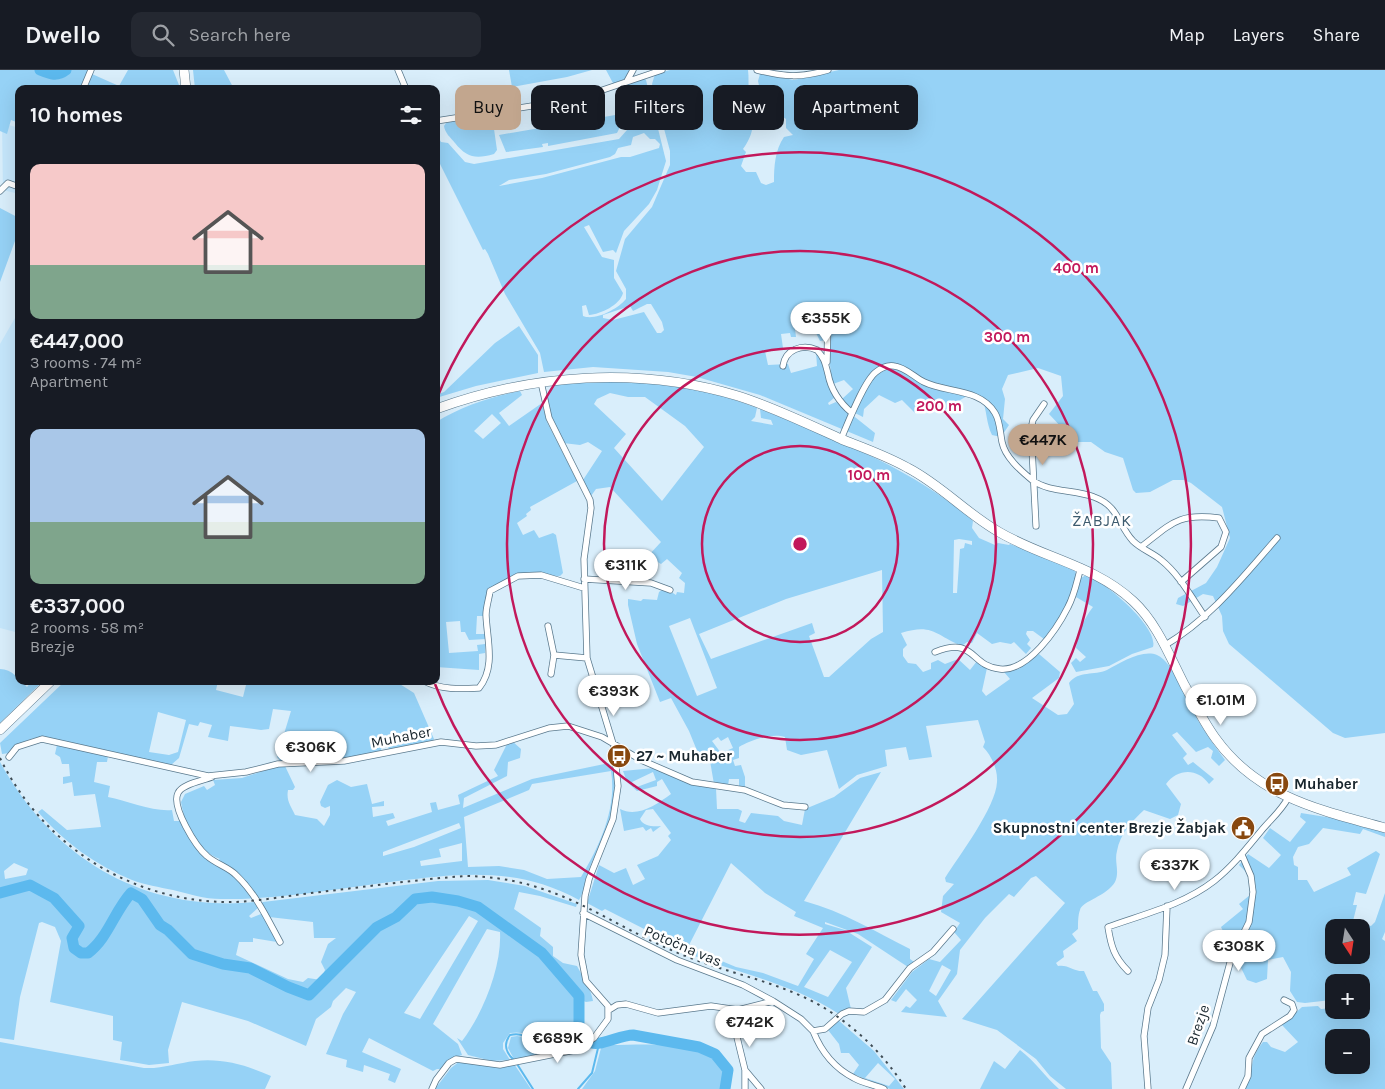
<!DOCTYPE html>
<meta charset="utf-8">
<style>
body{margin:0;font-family:Karla,sans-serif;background:#242831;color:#f1f3f6;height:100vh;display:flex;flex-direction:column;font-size:19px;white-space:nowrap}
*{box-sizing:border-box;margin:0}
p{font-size:16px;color:#9ea1a6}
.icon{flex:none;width:28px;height:28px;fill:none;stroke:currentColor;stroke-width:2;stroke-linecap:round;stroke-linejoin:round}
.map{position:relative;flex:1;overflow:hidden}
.drawer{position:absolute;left:15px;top:15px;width:425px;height:600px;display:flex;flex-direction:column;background:#171b24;border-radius:10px;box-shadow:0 5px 20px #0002}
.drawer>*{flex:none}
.guide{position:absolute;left:455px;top:15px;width:475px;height:45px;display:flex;gap:10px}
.needle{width:32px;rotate:168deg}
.controls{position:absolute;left:1325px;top:849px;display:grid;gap:10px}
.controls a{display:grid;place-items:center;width:45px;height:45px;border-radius:10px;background:#171b24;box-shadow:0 5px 20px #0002;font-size:25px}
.price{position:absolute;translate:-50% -42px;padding:0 11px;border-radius:18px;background:#fff;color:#222;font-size:16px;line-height:32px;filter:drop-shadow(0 1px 2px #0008)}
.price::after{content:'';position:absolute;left:50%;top:30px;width:15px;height:11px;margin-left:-8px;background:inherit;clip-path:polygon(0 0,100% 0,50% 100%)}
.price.selected{background:#c2a68e;color:#111}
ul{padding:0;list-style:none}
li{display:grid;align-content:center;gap:10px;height:265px;padding:0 15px}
li span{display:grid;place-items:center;height:155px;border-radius:10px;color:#555}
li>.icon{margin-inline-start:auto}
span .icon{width:90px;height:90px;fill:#fffc;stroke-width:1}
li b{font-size:21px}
h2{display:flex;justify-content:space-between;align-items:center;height:60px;padding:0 15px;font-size:21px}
.chip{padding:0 18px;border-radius:10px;background:#171b24;box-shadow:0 5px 20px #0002;font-size:18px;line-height:45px}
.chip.selected{background:#c2a68e;color:#111}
header{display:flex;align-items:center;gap:30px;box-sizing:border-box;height:70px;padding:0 25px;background:#171b24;border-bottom:1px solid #363941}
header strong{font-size:24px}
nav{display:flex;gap:28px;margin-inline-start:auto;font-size:18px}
.search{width:350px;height:45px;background:#242831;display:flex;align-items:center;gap:12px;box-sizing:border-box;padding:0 18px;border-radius:10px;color:#9ea1a6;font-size:19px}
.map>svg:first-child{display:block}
.built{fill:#c5e6fb}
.green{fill:#96d2f6;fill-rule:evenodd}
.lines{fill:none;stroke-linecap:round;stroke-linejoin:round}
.stream{stroke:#5cb9ee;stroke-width:2}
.river{stroke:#5cb9ee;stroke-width:11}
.street-casing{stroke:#5a798d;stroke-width:7}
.secondary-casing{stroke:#5a798d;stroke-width:10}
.street{stroke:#fff;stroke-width:5.5}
.secondary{stroke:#fff;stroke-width:9}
.rail{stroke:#3e4c55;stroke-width:2;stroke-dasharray:2.5 5;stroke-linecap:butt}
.ring{fill:none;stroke:#c2185b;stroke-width:2.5}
.labels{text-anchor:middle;stroke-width:5;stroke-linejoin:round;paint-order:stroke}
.street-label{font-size:15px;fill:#18252d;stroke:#fff}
.poi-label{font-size:15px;font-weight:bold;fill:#18252d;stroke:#fff;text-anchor:start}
.neighbourhood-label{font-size:16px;letter-spacing:1px;fill:#3e5c6f;stroke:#fff}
.centre{fill:#c2185b;stroke:#fff;stroke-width:2.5}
.ring-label{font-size:15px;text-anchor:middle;font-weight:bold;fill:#c2185b;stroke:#fff;stroke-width:5;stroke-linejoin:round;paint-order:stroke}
</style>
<header>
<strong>Dwello</strong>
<div class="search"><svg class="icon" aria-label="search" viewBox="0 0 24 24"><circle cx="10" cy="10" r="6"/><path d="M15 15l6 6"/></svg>Search here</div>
<nav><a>Map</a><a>Layers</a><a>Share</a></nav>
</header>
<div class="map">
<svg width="1385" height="1019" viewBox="0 0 1385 1019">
<rect width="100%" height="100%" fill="#d9eefb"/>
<path class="built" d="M2,53l17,5v66l-16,-4z
M19,241v322l-19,-5v-284z"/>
<path class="green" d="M0,0h36l21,8 11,-8h20l-7,19h-62v34l-8,-3 -4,14 -7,-3z
M128,0h45l6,15 -4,4h-88l5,-15 27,12z
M193,0h31l10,19h-39z
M509,0h83l-25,7 -55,10z
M606,0h25l-3,7 -14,8z
M670,0h78c1,7 0,14 1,20 2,24 10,37 -6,59l3,3 -5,14 5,6h10l5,11 5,2 8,-3c0,-16 1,-32 10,-45l9,-2 -7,-7v-9l-23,-16 -5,-22 2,-7 34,6 45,-10h546v663l-40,5 -12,-5 -104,-89 -6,-13 -1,-15 -9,-20 -10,-2 -20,12 -7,-2 2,-6 28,-15 11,-16 13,-29 -8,-31 -31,-24 -7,-3h-11l-23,12 -14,1 -3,-3 -10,-32 -18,-6 -14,-10h-25l-3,-13 -14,-15 14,-18 -2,-20 -23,-8 -30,7 -6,14 3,10 -2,20 6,6 -8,12 -9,-2c-6,-12 -5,-25 -10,-37l-14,-2c-13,4 -28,28 -36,2h-2l-15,15 -13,-13 -7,3 -16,-8 -15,14 -1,8 -12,-6 -9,-12 11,-10 -9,-9 -11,4c-3,-13 -8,-53 1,-64 3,-3 7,-4 11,-5l-1,-8 -28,2 10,23 1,8 -7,1 -5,-10h-7l-3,-4 -10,2 1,8h-5l-1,-4 -9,1 2,14 -18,3 3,14 20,-1 3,9 26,-7 -1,-14 6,6 12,40 -6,5 1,2 7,-3 39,31 -2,9 -113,-47 -63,-18 -29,-5 -75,-5 -49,5 -4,-19 -35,-59 -17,-40 -3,-5 -2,1 -47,-94v-23l5,9 7,1 17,19 9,2 145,-25 8,-9 -5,-41 3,-4 19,-7 2,2 20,81 -9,29 -8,14 -25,27 -8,22 -3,-3 -10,2 -14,-27 -5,2 18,30 12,3v18l9,15c-3,12 -22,21 -34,22l-3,-10 -4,1 1,10c12,5 35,-7 43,-17v-10l-10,-18 9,-32 27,-32 18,-42v-14l-18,-67 3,-10zM644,63l6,6h5l5,5 -1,4 -29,9h-9l-79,21 -43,8 10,-6 37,-6 64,-17 5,-3 3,-6 13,-3 2,-8zM647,234h4l11,18 2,8 -3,3h-4l-13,-21 -31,8 -10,-2v-3l27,-9 3,5z
M621,44l1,9 -5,10 -69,13v-3l-6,1 1,3 -37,5 -7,-17z
M488,45l3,15 3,-1 3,21 -3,4c-18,5 -27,4 -39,-11 -5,-6 -10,-10 -11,-17l2,-3z
M0,138l19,10v12l-19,52z
M519,256l19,29v18l-62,13 -40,12v-3l8,-3 51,-49z
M630,311c44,5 86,10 127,27l-2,9 -4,4 22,4 -2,-5 -10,-2 -1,-9c75,31 151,58 213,112l-1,7 7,10 16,7 3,-2 11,2 1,-1 64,24c10,20 -19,56 -30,71l-11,-8h-6l-1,3 4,6 -3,4 4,4 -5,6 -12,-12 -3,2 -11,-2 -8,2 -15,-11 -5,10 -5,-1 -5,4c-27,-11 -29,-23 -61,-13l6,12 -4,4v7l5,7 8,1 7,8 8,-3v-6l7,-3 7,4 13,-5 12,11 7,-9 10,7 -5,23 4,5 24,-17 -6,-7 15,-3 20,-15 21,18 -1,6 -27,20 26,17 9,-1 7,-10 -5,-21c10,-13 25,-7 38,-13 13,-7 35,-21 50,-15 17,7 33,51 42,67 8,13 17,26 26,38l-6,6 -8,-8 2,-7 -5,-4 -12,5 -19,-20 -5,3 15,19 -4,4 5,7 5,-3 21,17 -5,5c-12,-17 -32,-15 -43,0l15,20 -3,11 -8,4 -26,-9c-12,11 -24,24 -27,41 -3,11 3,20 -2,31 -8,14 -33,19 -35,28 -2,5 -2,13 -2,19l-6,5 5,7 -14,10 1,6 -8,6 2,3c10,-2 16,6 26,5l9,20h4l7,13v7l-3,1 -1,3 1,33 10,15 1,26h-46l-16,-13 -14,-17 -39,-29 -35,-11 103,-116 -29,-27 -5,2 -17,19 -5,-3 -24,24 -25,32 -3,24 -19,27 9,16 -46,-5 5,-6 4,2 7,-8 -11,-11 -10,13 -5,-2 21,-28 17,-13 11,3 21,-22 -7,-8 6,-9 -19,-11 2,-16 11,-12 -8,-2 -1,-4c14,-22 51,-71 52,-96 1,-13 -6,-27 -14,-35l2,-5 -7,-22 -52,6 6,31 -23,3 -3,-13 -21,3 2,16 -30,9 -18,14 -12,-39 -26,5 -14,-5 -2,-13c-13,-4 -35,3 -46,10v11l-6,2 2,6 6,-1 4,12v10h-6v-8h-10l-1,7 -14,-2 -4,-23 -10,-3 -11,-27 -18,-33 -11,4 -23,-58 -9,-39v-6l13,2 2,-2 14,1 2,-8 6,-4 11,7 1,-3 7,1 1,-10 -6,-5 3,-5 -15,-14 -6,5 -13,-8 13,-14 -51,-55 -14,2 -5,7 -8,-16 19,-29 -14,-9 -8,3 -17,-2c-7,-16 -30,-52 -3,-60zM610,323l18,4h17l40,29 19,21 -42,54 -48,-53 12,-14 -32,-30 3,-5zM959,469l13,2v4l-7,-2 -1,5 -4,1 -3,44h-4l1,-53zM882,500l1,62 -12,7 -42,38h-5l-15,-41 6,-3 -3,-10 -101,36 -12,-25 87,-35zM690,548l27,70 -20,8 -28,-70zM718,667l3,4 7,-4 5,11 -12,5 -9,-12zM942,895l9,5 -15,26 -7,-5z
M520,321l2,4 -23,18 10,13 33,-23 5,19 30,59 -47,26 1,3 -5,4 1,2 -10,7 6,12 11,-5 5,8 14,-5 3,2 7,38 -3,3 -35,-1 -32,17 -5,10 1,14h-12l-1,18h14l-4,5 -17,1 -4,-8h-4l-1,-11 -14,1 3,31 29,-2 -1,-6 8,-1v9l-6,1v16l-43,-3v-245c26,-16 54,-25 84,-31zM492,344l9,9 -18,16 -9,-8z
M1086,505c18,6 73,52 67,72l-21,7 -23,12 -33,6 -5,-9 5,-5 4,4 6,-5 -10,-9c2,-16 7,-28 17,-41l-17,-10 5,-19z
M0,599c12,0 20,11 27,18l5,-6h11l-43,42z
M65,611h153l-2,9 27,7 4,-16h148l19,12 20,46 -1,2 -44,9 -1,-4 -4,-1 -5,8 -34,6 -64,3 -4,-5 14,-46 -18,-2 -4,20 -8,1 -31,-4 -2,15 -20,-4 4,-12 -12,-3 -2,4 -9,-2 -10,34 -8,7 -125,-28c-14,-1 -27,6 -36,16l-8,1 -2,-11zM158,642l28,8 -8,32 -9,3 -20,-3z
M512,671l9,8 -1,9 -12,4 -1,14 -43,22 -1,10 69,-29 82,-17c4,48 -6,63 -24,105 -5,10 -5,24 -11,33 -60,-33 -117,-27 -181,-19 -57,7 -120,19 -177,18 -17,0 -32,-5 -48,-9 -14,-3 -28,-5 -41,-10 -37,-15 -68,-38 -94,-68l4,-3 25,21 34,-3 -6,-33 -21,2 -2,-14 -9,2v-7l7,-1 -1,-12h-7l-2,-7 -5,-3 2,-9 51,11 -1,6h-10l-3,20 16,4 -2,11c19,4 46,15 64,13l2,11h8l8,18 24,23 6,-3c-24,-9 -35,-33 -39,-57l4,-8 19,-8 3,4 8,-5 -2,-5 29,-2 33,-11 10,-1 10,21 -2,3h-5c-2,11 3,16 7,25l22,4 7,7 6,-11v-9l-5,2 -4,-2 -1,-4 8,-17 9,-5 14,7 16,-3 5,20 12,-3v5l-12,1 1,10 20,-4 2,5 -9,3 2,5 44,-14 -2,-9 6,-1 2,8 22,-6 -2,-9 40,-19 -4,-6 13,-26zM611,701c6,37 -11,74 -30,106l-34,2 -23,-9 -25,-4 -31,1 -4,-50 65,-27 3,-6zM459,753l2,5 -47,19 -31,9v-4zM462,773v18l-41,5 -1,-5 21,-4 -2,-8z
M0,692c54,98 144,151 257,140l2,5 -10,9 2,2 10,-4 2,2 14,26 -24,-4v4h-14l-3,13 52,24 15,3 5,-4 13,2 4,-10 -4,-8 7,-18 8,-6h-22l-1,-16 -44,-5 -7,-14 1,-1 175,-21 50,-1 37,6 52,18 -1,3 -36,-11 -21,-4 -5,17 27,19 -1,8 13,11v9l10,7 14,3c6,11 14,23 16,35l-7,1 -5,-2 -7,8v19l5,9c-10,5 -33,11 -43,5 -10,-7 -14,-10 -26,-8l-7,10v6l7,11 -18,1 -24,-6 -11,-17 5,3c21,-27 40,-75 38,-109l-13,-3 -54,95 25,20 4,11 -6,2 -14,12h-5l-4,2 -64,-33 -7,14 39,17 -6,14 -7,-3 2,-6 -26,-9 -1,7 -17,-5 1,-7 -21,-6 17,-40 13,-22 -10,-4 -13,13 -2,6 -15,12 -10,27 -58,-25 -66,-19 -14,48 1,13 -20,2 -29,-5 2,-18 -9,-2v-24l-63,-14 11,-61 -6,-14 -13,-5 -3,1 -19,74 -6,43 -14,-2zM14,793l14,6 -2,6 -21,4 -1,-8zM469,846l9,5 -58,98 -16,-6z
M654,698l62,20 1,21h21l4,2 -3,10 6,2 6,-10 27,3 6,5 18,4 3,-16 29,-12 26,-19 21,-6 -77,129c40,11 70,30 106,48v10l7,5 -9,3 -50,-33 -33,-12v2l20,6 27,17 -26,41 5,21 -12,5c-56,-36 -121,-44 -180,-73v-4l-7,-4 -47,-24 -3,2 -15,-8 12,-38 15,8 12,-5 7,17 12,-6 -8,-14 21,-9 13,-16 -3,-4 3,-3 -18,-24 -7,1 -6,9c3,7 13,8 21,7l-8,6 -2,-4 -5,3 -3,-4 -19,4 -4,-22c17,9 36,-4 51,-15l-9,-15 -5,3v4l-20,5 -10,-9 -4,-11zM653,702l3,8 -22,8 -2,-6zM731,793l34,30 31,19 -2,4 29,12 -17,26 8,5 -16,27 -35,-13 -27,-6 -48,-20zM830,880l22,12 -24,35 -24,-10z
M1301,743l44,7 40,12v5l-22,-8 -3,5 -37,-6 -14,16 -11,3 -5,10 1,8 4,2v13h9l7,12 37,-17 -4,-7 29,-17 4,3 -14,40 -10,-2 -3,13h4l-4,16 18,5 4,-4 10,-29v39l-3,7 3,2v148h-141c11,-19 4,-29 19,-47h4l4,5 14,5 13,-10 -16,-17 20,-18 16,-1 3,3 11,-1 -1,-8 -26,3 -8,-1 -7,-11 1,-19 -8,-15 -15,3 -1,19 -11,4 -9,-3 -26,-53 22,-18 -4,-5 17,-14 -1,-9 -16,-16 9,-11 21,14 12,-13 -18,-17 7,-10 20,14 16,-20 -6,-5zM1334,858h27v27h-27zM1334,912h27v28h-27zM1334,968h27v27h-27z
M838,950l36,31 30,38h-14l-37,-15 6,-9 -10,-12h-8l-2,-9 -11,-14zM878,993l17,16 -6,7 -24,-8z
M517,966c9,1 9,4 16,9 10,6 42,-3 51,-8l4,4 -19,8 -55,10 -6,-11 3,-11z
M0,972l144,26c18,1 33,-5 51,-7 27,-3 51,4 76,15l-6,13h-265z
M604,975c30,1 98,-7 116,19 6,9 8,15 3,25h-141l13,-18 6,-23z
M1020,980c16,12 25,27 39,39h-79l14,-28 11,8z
M460,991l33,6 21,-3 17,25h-96l16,-21z"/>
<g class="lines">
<path class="stream" d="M514,990c-8,-7 -11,-16 -4,-25 12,-3 16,3 25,7 13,7 40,0 48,-11
M517,994l16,25
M578,1019l14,-16 7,-29"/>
<path class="river" d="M40,0c10,4 17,7 26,0
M0,823l30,-8 24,13 25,28 -7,12 2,10 7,5h7c20,-15 26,-41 43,-60l11,6 18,26 8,5 24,24 31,10 27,4 38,19 21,8 68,-68 19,-10 19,-18 17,-2 26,4 20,6 64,46 37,43v30l13,17c9,3 29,-8 41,-8l66,12 16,7 13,16 -3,19"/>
<g class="street-casing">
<path id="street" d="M398,0l8,19
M757,0c27,7 44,8 71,0
M627,11l6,-11
M83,19l8,-19
M436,51l140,-22 86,-29
M0,121l8,-8 11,4
M827,292l1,-43
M783,296c2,-16 19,-23 34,-16 8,9 8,13 11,24 3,16 12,29 24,39
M841,369c7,-16 23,-58 35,-67 5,-4 12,-7 18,-6 11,1 20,11 30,16 22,11 56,6 71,31 5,8 5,19 7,29 3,15 18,28 30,38 18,13 42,9 62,17 25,9 24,28 39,44 8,8 20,12 28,19 18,14 31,38 44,57
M1036,456l-5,-97 2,-9 11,-16
M1141,477c31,-24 37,-34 78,-29l7,14 -5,15 -40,35
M584,509l67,4 19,7
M548,556l6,29 33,3
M1164,576c47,-28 78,-68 113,-108
M935,582c41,-16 34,14 65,17 28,3 57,-40 68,-62 7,-13 9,-27 13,-40
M551,604l3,-19
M424,611c17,9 36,8 55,7 17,-21 8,-48 7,-73 0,-8 3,-16 4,-24l28,-15 23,-1 43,13
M9,687l8,-10 25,-8 166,37 38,-4 32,-8 66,-3 97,-19 35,4 20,-1 53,-17 19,-2 34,11 39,23 51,22 53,8 38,15 22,2
M212,707c-10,4 -30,7 -34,16 -7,14 18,54 29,63 9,8 21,11 29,19 20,19 31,43 44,67
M583,843l94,47 66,25 30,16
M1128,901c-14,-14 -17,-25 -20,-44 36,-13 75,-22 106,-46 18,-14 33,-33 47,-50 10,-12 20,-20 27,-33
M609,940l8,-5 9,-1 32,9 53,-7 27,4 35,-9 28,18 12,12 12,-2 17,-15 7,-3 15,1 21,-12 25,-32 23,-16 20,-23
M738,940l-3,19 10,41 16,19
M813,961c8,20 21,37 41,47 9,5 20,7 30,11
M745,1000v19
M432,1019l4,-9 13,-17 7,-4 44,6 75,-15 19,-12 14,-19v-13l-22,-25 -5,-26 4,-59 4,-17 24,-60 5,-33 -4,-39 -27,-89 -3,-99 7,-51 -1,-8 -41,-82 -8,-36
M1148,1019l-4,-53 4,-28 11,-28 6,-25 2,-49
M1186,1019l27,-63 18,-67 18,-37 4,-30 -2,-16 -9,-21
M1242,1019l6,-13 1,-18 13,-24 28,-18 4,-6 -2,-6 -8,-4"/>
</g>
<g class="secondary-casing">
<path id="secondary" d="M184,0l2,19
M436,339c96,-35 203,-43 302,-13 35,11 70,28 103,43 23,9 46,17 67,29 33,17 59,46 91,64 44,26 95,33 134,69 24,22 37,56 52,85 10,18 19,37 31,53 42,58 104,71 169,89
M0,660l51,-49"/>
</g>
<use href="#street" class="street"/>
<use href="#secondary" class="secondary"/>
<path class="rail" d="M0,688c44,90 135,146 235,144 23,-1 46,-5 68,-8 54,-6 108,-14 162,-18 95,1 141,49 223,81 46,18 96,26 138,52 33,21 59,47 80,80"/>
</g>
<g class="ring">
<circle cx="800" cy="474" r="98"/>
<circle cx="800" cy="474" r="196"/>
<circle cx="800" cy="474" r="293"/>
<path d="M437 328A391 391 0 1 1 435 614"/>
</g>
<defs>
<g id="bus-disc" transform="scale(1.25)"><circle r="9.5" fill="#88480f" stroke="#fff"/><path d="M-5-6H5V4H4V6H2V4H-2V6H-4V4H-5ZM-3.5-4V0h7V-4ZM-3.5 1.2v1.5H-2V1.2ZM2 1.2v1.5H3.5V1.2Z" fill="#fff"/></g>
<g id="civic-disc" transform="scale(1.25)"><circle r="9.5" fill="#88480f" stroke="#fff"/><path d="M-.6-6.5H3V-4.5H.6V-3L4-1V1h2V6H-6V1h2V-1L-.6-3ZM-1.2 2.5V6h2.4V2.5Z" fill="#fff"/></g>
</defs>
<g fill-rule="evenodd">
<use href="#bus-disc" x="619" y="686"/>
<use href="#bus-disc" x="1277" y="714"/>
<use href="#civic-disc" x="1243" y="758"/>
</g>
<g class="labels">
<g class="street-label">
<text transform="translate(401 667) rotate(-11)" y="5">Muhaber</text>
<text transform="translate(683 876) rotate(23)" y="5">Potočna vas</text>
<text transform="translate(1198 955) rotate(-71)" y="5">Brezje</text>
</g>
<g class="poi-label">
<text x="636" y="691">27 ~ Muhaber</text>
<text x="1294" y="719">Muhaber</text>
<text x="1226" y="763" text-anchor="end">Skupnostni center Brezje Žabjak</text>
</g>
<g class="neighbourhood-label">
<text x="1102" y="456">ŽABJAK</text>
</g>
</g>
<circle cx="800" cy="474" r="8" class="centre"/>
<g class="ring-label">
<text x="1076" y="203">400 m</text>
<text x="1007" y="272">300 m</text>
<text x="939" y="341">200 m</text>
<text x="869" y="410">100 m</text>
</g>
</svg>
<div class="controls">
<a><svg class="needle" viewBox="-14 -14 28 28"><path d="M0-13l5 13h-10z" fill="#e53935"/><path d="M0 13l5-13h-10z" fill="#9ea1a6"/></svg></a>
<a>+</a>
<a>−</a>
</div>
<b class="price" style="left:826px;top:274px">€355K</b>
<b class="price selected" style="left:1043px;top:396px">€447K</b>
<b class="price" style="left:626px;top:521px">€311K</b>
<b class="price" style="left:614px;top:647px">€393K</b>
<b class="price" style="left:1221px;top:656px">€1.01M</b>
<b class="price" style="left:311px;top:703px">€306K</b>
<b class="price" style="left:1175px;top:821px">€337K</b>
<b class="price" style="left:1239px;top:902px">€308K</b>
<b class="price" style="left:750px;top:978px">€742K</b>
<b class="price" style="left:558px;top:994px">€689K</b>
<div class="guide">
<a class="chip selected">Buy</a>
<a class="chip">Rent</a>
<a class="chip">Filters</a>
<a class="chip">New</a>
<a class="chip">Apartment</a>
</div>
<section class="drawer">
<h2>10 homes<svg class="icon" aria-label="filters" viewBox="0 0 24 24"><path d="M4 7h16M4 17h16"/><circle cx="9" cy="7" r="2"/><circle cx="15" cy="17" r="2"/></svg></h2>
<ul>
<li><span style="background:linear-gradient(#f6c9c9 65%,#7fa58c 0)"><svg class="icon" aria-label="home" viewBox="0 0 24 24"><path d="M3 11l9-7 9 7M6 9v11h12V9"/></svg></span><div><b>€447,000</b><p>3 rooms · 74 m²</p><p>Apartment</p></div></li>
<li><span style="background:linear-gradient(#a9c7e8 60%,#7fa58c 0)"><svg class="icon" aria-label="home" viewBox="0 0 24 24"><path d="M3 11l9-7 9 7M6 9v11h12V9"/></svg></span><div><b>€337,000</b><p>2 rooms · 58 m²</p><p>Brezje</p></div></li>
</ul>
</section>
</div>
